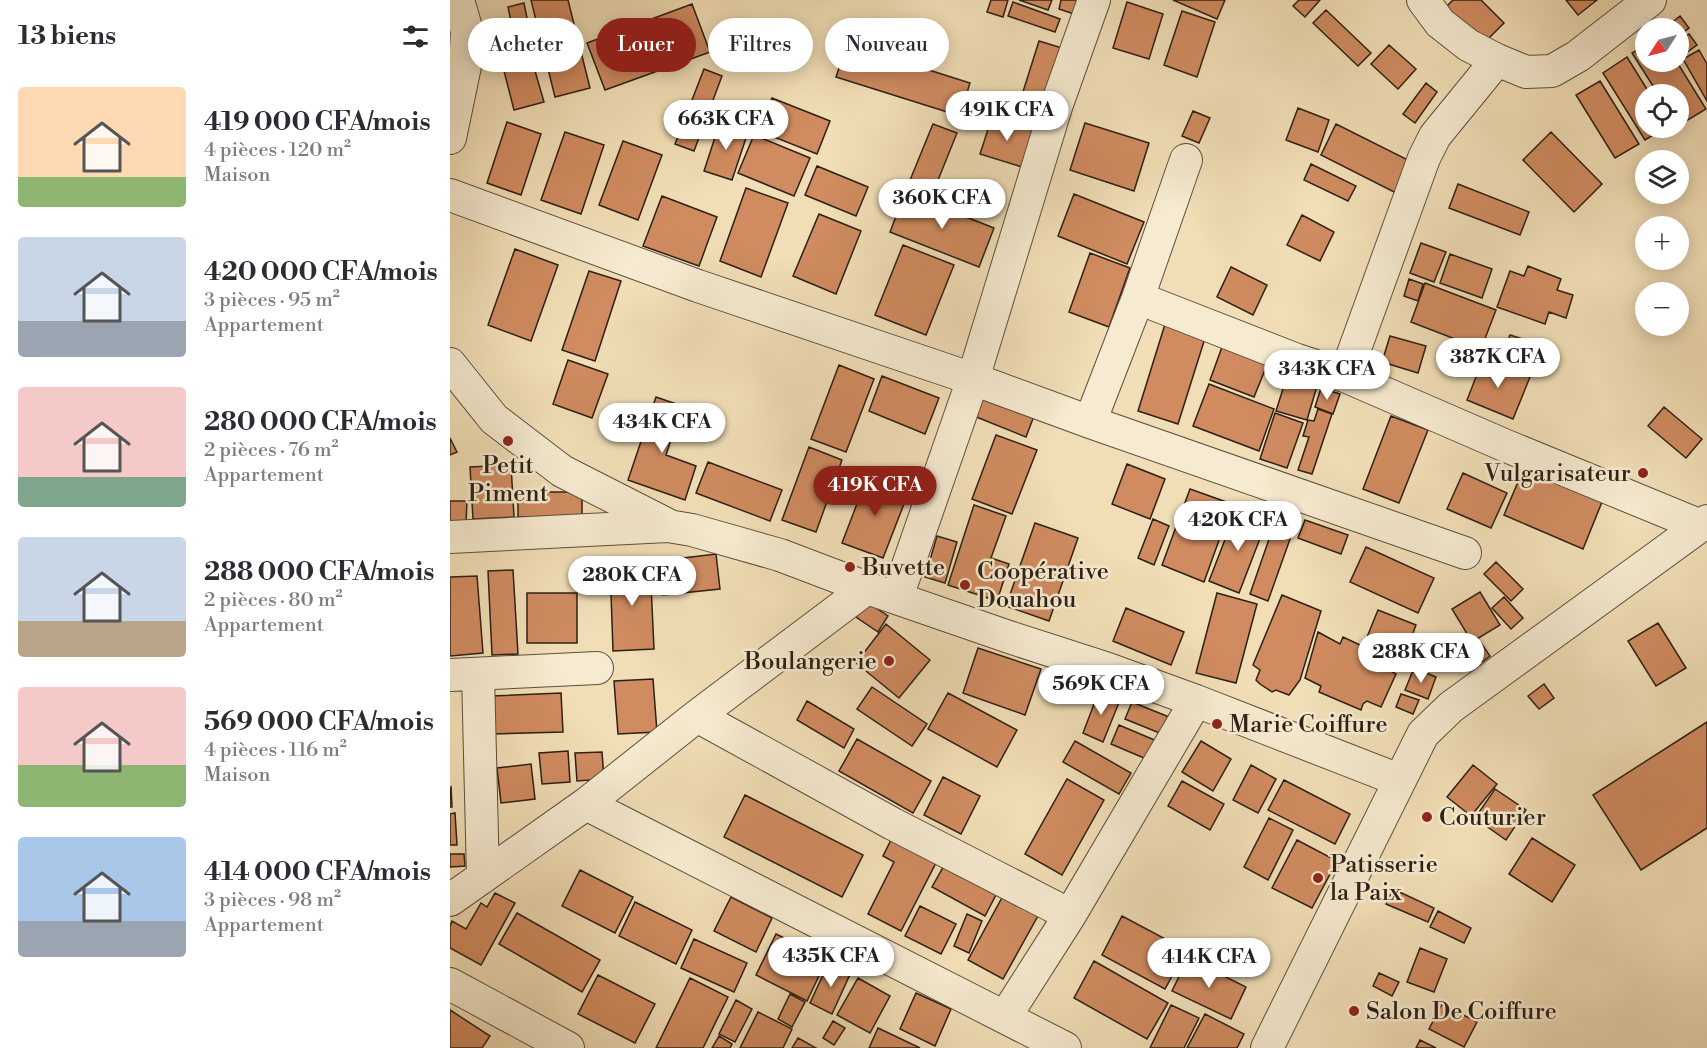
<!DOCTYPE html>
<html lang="fr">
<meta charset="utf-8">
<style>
body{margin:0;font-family:"Libre Bodoni",serif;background:#f2f2f3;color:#2b2b33;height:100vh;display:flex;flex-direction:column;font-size:22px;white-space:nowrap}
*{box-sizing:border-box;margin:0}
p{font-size:20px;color:#7c7c81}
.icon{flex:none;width:33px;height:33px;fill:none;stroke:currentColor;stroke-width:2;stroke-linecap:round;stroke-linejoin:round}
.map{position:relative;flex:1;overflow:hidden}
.drawer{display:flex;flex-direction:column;background:#fff;width:450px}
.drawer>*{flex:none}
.guide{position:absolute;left:18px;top:18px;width:570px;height:54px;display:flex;gap:12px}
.needle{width:39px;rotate:234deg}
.tools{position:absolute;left:1185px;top:18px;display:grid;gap:12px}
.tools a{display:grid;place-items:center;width:54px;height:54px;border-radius:50%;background:#fff;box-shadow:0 3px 15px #0003;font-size:30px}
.price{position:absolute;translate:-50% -51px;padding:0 14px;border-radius:21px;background:#fff;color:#222;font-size:20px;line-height:39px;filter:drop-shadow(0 2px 3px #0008)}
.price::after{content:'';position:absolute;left:50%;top:36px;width:18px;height:14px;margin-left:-9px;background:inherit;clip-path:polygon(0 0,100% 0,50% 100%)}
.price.current{background:#8f2418;color:#fff}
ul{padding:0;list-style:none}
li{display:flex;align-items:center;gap:18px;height:150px;padding:0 18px}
li span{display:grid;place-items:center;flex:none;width:168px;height:120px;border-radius:6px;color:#555}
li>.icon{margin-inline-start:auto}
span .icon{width:72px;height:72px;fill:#fffc;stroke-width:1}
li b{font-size:26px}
h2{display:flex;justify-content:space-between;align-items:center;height:72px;padding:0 18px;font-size:26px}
.pill{padding:0 21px;border-radius:27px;background:#fff;box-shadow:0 3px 15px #0003;font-size:21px;line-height:54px}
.pill.current{background:#8f2418;color:#fff}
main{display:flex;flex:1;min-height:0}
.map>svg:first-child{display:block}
.building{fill:#d08b60;stroke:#2c2015;stroke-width:1.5}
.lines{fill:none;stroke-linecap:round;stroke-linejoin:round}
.minor-casing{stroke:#5d503d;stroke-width:34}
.minor{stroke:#f6ead0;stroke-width:32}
.poi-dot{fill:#8f2418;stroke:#f6ead0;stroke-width:2}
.labels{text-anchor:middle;stroke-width:5;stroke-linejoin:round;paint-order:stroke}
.poi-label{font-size:24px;fill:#2c2015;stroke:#f6ead0;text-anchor:start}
</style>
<main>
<section class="drawer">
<h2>13 biens<svg class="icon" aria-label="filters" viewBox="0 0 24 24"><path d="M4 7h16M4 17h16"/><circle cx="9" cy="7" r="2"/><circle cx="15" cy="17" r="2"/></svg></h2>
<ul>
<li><span style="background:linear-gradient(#ffd9b3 75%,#8fb573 0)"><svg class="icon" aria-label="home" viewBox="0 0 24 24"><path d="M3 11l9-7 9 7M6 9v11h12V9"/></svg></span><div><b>419 000 CFA/mois</b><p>4 pièces · 120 m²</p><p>Maison</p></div></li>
<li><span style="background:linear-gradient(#c9d6e8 70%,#9aa5b1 0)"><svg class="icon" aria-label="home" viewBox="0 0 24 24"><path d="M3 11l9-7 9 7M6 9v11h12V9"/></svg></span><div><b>420 000 CFA/mois</b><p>3 pièces · 95 m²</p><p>Appartement</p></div></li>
<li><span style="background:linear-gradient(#f6c9c9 75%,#7fa58c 0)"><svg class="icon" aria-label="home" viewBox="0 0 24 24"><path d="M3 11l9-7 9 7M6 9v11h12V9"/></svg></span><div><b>280 000 CFA/mois</b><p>2 pièces · 76 m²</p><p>Appartement</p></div></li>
<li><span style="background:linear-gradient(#c9d6e8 70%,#b9a48a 0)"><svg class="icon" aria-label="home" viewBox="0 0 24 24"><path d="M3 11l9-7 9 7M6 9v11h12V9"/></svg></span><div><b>288 000 CFA/mois</b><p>2 pièces · 80 m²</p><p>Appartement</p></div></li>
<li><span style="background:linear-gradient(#f6c9c9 65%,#8fb573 0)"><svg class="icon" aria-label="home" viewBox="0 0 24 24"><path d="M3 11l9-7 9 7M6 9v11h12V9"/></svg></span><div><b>569 000 CFA/mois</b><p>4 pièces · 116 m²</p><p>Maison</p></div></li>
<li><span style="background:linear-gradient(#a9c7e8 70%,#9aa5b1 0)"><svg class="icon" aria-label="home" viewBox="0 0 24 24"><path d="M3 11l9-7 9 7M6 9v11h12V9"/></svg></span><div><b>414 000 CFA/mois</b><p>3 pièces · 98 m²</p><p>Appartement</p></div></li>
</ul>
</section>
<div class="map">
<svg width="1257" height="1048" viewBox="0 0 1257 1048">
<rect width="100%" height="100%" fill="#f1deb6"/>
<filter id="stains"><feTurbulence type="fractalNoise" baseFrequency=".00333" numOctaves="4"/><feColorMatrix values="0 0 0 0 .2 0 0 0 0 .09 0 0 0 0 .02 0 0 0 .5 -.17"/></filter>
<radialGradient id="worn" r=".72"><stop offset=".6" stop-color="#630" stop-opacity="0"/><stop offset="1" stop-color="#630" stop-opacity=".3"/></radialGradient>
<path class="building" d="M81,0h37l22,88 -35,9z
M541,0h17l-5,17 -16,-5z
M569,0h33l-4,10z
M611,0h21l-5,15 -18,-6z
M723,0h52l-8,19z
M849,0h21l-15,17 -12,-11z
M1003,0h28l23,23 -21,21 -37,-37z
M1116,0h31l-19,15z
M563,2l47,17 -5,13 -47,-16z
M677,2l36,12 -14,45 -36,-11z
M74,3l9,45 -16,3 -9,-44z
M242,4l18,48 -105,38 -18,-47z
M876,10l45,43 -13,13 -45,-43z
M732,11l33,11 -18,55 -33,-12z
M1230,16l9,12 -11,8v-8h-13z
M1239,34l8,11 -14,10 -5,-7v-7z
M589,41l23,7 -23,74 -23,-8z
M397,44l123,39 -10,33 -124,-39z
M939,45l27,24 -18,20 -27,-25z
M1196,45v17h31l29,47 -28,17v-32h-20l-26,-41z
M1249,50l8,14v37l-24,-42z
M1177,57l23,37h-4v34h19l-20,12 -42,-67z
M83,64l11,38 -30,8 -10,-39z
M254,69l18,7 -28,75 -19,-7z
M1150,81l39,63 -24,14 -39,-63z
M976,83l11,9 -22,31 -12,-9z
M322,98l58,23 -13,33 -58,-23z
M848,108l31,12 -11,32 -32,-12z
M743,111l17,7 -11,25 -17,-7z
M542,117l41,13 -11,37 -42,-13z
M57,122l34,12 -20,61 -34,-12z
M270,122l28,10 -16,48 -28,-9z
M635,123l64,20 -15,48 -64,-21z
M483,124l24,9 -25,62 -24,-10z
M886,124l76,38 -16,31 -75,-38z
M115,132l39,13 -23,69 -40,-14z
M1101,132l51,52 -28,28 -51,-52z
M304,135l56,23 -16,38 -56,-23z
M173,141l39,14 -24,65 -39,-15z
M861,164l45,22 -8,15 -44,-21z
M367,166l51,21 -12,29 -51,-21z
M1008,184l71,28 -9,23 -71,-27z
M296,188l42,15 -27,74 -41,-16z
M455,193l89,35 -15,39 -89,-35z
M624,194l70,28 -17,42 -69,-28z
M212,196l55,21 -18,49 -56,-20z
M369,214l42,17 -25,63 -43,-18z
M852,215l32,17 -14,29 -33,-16z
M971,243l25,9 -12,30 -24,-9z
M453,245l51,20 -28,70 -51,-20z
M65,249l43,16 -27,76 -43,-16z
M640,253l40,15 -21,59 -40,-15z
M1000,254l42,15 -10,29 -42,-15z
M1078,266l33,13 -4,11 16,5 -7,23 -17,-6 -4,12 -48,-17 13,-36 14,5z
M781,267l36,18 -14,30 -36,-18z
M139,271l32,10 -26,80 -33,-11z
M959,279l14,5 -5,17 -14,-5z
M975,283l71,27 -15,39 -70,-27z
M716,321l40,14 -28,89 -40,-13z
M1060,335l32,10 -5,14 -32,-10z
M940,336l36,10 -8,27 -36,-11z
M772,347l45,18 -13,32 -44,-17z
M1033,359l47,18 -17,42 -46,-19z
M118,360l40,14 -16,44 -39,-14z
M389,365l35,14 -28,73 -35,-13z
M432,376l57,22 -14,36 -56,-23z
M837,376l30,10 -10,34 -31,-9z
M759,384l65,25 -15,42 -66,-25z
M530,385l57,23 -11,29 -57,-23z
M871,388l19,6 -7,20 -18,-7z
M206,397l26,9 -16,49 30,11 -11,34 -57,-20z
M1214,407l38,32 -16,19 -38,-32z
M868,409l14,5 -20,60 -14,-4 11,-33 -6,-1 5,-16 6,1z
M825,413l28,10 -16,45 -27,-9z
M941,416l37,14 -29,73 -36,-14z
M546,435l41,15 -25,64 -40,-15z
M0,438l7,14 -7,3z
M359,447l33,13 -26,72 -34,-12z
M258,462l74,28 -12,31 -74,-28z
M1076,463l78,34 -21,52 -79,-34z
M677,464l38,15 -15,40 -38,-15z
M61,465l3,52 -41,2 -3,-52z
M1013,473l44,20 -16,35 -44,-19z
M418,475l41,16 -26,67 -41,-15z
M740,489l42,15 -28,78 -42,-17z
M68,492h64v24l-64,1z
M0,501h17l-1,22h-16z
M524,505l32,11 -15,42 18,6 -12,37 -49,-16z
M786,511l30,12 -27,70 -30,-12z
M703,519l16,7 -15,39 -16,-7z
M826,519l19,6 -27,76 -18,-7z
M855,520l43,15 -7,19 -43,-16z
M585,523l43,15 -29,83 -43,-15z
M487,536l20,6 -12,41 -20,-6z
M916,547l68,31 -16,35 -68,-31z
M266,554l4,35 -57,6 -5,-34z
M1046,562l27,27 -12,12 -27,-27z
M200,563l4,86 -41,2 -3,-87z
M63,570l5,84 -26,1 -4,-84z
M27,576l6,77 -33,3v-79z
M1030,592l20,33 -28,17 -20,-33z
M77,593h50v50h-50z
M767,593l40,11 -21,79 -40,-10z
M832,595l39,16 -21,69 -11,15 -13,-5 -4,2 -12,-8 -4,-4 4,-10 -7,-5z
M1054,597l19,21 -12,11 -19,-21z
M417,602l21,14 -10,16 -22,-15z
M676,608l58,24 -13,33 -58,-24z
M928,610l38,15 -10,27 -39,-15z
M1208,623l28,45 -30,18 -28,-45z
M436,624l44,36 -31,38 -43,-35z
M868,632l22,12 3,-7 32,15 -3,8 24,14 -15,33 -14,-6 -4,3 -2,6 -42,-18 2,-6 -16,-8z
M968,642l21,12 -7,12 -21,-12z
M1031,643l9,13 -8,6 -10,-12z
M528,648l63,21 -16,46 -62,-22z
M964,668l22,9 -8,22 -23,-9z
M203,679l4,53 -39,2 -4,-53z
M1094,684l10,14 -15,11 -11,-13z
M422,687l55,37 -15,22 -55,-37z
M649,691l21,9 -17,42 -20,-9z
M111,693l2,39 -69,2 -2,-38z
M498,693l69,37 -20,37 -69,-38z
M951,694l18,6 -6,14 -17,-7z
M357,701l47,28 -10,19 -47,-28z
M682,702l37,15 -7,17 -37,-15z
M1257,722v106l-66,42 -48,-75z
M669,725l40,17 -8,19 -40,-17z
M407,739l74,42 -18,32 -74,-42z
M625,741l56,32 -12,21 -56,-32z
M751,741l30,18 -18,32 -31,-19z
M118,751l2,31 -28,2 -3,-31z
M152,752l2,27 -27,2 -2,-28z
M81,764l4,35 -34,4 -4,-35z
M801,765l25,14 -18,34 -25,-13z
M1023,765l24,19 -26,32 -24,-19z
M493,777l37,19 -19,38 -37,-19z
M617,779l37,21 -42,75 -37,-21z
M834,780l66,34 -15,30 -67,-34z
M732,781l42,23 -14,26 -42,-24z
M1,787l1,20h-2v-19z
M1045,789l31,21 -20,30 -31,-22z
M295,795l118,60 -21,42 -118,-60z
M5,813l2,32h-7v-31z
M819,818l24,12 -25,50 -24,-13z
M446,830l45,23 -40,78 -33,-17 26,-52 -11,-6z
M1082,838l43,27 -23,37 -43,-28z
M847,840l40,21 -25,47 -40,-20z
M0,854h14l1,12 -15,1z
M496,862l52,29 -13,25 -53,-29z
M130,870l53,27 -18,36 -53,-27z
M943,889l41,19 -6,14 -42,-18z
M45,893l20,10 -34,62 -31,-17v-22l2,-5 14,8 15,-26 6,4z
M554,894l35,20 -36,65 -35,-19z
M281,897l41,21 -16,34 -42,-21z
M185,902l57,28 -16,34 -57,-28z
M470,906l36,18 -15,30 -36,-18z
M988,911l33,17 -7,15 -34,-16z
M67,913l83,47 -18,32 -83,-48z
M517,914l15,7 -13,32 -15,-7z
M672,916l64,34 -21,39 -63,-34z
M326,934l51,25 -20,42 -51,-26z
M244,939l53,24 -13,29 -53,-24z
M970,948l27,11 -13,33 -27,-10z
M738,958l58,29 -15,32 -59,-28z
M644,961l74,42 -21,36 -73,-41z
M379,962l22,10 -19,42 -22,-11z
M929,973l20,9 -7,14 -19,-10z
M148,975l57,29 -20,39 -57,-29z
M240,978l38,19 -25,51h-47z
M408,978l32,18 -20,37 -33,-18z
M466,993l35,16 -16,37 -35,-17z
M340,994l15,8 -13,25 -14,-8z
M286,1000l16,9 -17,33 -16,-8z
M992,1004l35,18 -13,25 -35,-18z
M721,1005l28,13 -15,30h-34z
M0,1010l40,26 -8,12h-32z
M308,1012l34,17 -9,19h-43z
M755,1014l39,20 -7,14h-50z
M383,1021l12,7 -11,17 -11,-7z
M428,1028l42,20h-51z
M269,1036l13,8 -2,4h-18z
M348,1038l18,10h-24z
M970,1040l16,8h-20z"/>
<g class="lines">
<g class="minor-casing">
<path id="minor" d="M973,0l17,23 28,22 29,15 29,12 26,-1 26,-15 72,-56
M0,138l15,-72 2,-35 -9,-31
M0,195l248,91 275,93 117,43 375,131
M688,298l159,62 48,16 159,69 197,81
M0,364l44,55 68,52 106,54
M895,376l79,-218 11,-22 62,-76
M640,422l48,-124 48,-138
M0,537l218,-11 24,4 88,25 87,33 142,49 99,32 88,32 203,79
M447,597l76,-218 83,-272 38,-107
M28,674l5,203
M0,675l147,-7
M247,716l196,108 177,91
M136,804l479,244
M0,900l136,-96 111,-88 170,-128
M0,984l118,64
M555,1017l65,-102 126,-214
M817,1048l156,-314 28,-27 256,-186"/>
</g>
<use href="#minor" class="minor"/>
</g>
<g class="poi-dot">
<circle cx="58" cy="441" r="6"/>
<circle cx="1193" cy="473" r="6"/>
<circle cx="400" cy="567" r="6"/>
<circle cx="515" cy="585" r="6"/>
<circle cx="439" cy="661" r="6"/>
<circle cx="767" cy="724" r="6"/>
<circle cx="977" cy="817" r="6"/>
<circle cx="868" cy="878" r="6"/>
<circle cx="904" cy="1011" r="6"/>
</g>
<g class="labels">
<g class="poi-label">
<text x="58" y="473" text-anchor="middle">Petit<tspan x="58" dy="28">Piment</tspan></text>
<text x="1181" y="481" text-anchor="end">Vulgarisateur</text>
<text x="412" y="575">Buvette</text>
<text x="527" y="579">Coopérative<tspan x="527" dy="28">Douahou</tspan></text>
<text x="427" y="669" text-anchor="end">Boulangerie</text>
<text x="779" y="732">Marie Coiffure</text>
<text x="989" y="825">Couturier</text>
<text x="880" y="872">Patisserie<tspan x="880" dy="28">la Paix</tspan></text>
<text x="916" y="1019">Salon De Coiffure</text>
</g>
</g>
<rect width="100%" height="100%" filter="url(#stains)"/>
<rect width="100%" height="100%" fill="url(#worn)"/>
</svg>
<div class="tools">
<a><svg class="needle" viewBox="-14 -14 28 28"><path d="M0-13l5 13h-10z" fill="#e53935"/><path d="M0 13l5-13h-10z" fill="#7c7c81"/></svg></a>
<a><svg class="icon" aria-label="locate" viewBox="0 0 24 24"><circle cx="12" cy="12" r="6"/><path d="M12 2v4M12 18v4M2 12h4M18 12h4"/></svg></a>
<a><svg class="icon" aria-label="layers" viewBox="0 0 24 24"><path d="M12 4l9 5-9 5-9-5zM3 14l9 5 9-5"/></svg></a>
<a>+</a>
<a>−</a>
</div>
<b class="price" style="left:557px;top:142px">491K CFA</b>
<b class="price" style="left:276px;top:151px">663K CFA</b>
<b class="price" style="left:492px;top:230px">360K CFA</b>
<b class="price" style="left:1048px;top:389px">387K CFA</b>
<b class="price" style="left:877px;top:401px">343K CFA</b>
<b class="price" style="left:212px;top:454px">434K CFA</b>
<b class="price current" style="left:425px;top:517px">419K CFA</b>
<b class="price" style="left:788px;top:552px">420K CFA</b>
<b class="price" style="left:182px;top:607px">280K CFA</b>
<b class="price" style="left:971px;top:684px">288K CFA</b>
<b class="price" style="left:651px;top:716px">569K CFA</b>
<b class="price" style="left:381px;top:988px">435K CFA</b>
<b class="price" style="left:759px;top:989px">414K CFA</b>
<div class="guide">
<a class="pill">Acheter</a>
<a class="pill current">Louer</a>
<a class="pill">Filtres</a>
<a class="pill">Nouveau</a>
</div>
</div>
</main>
